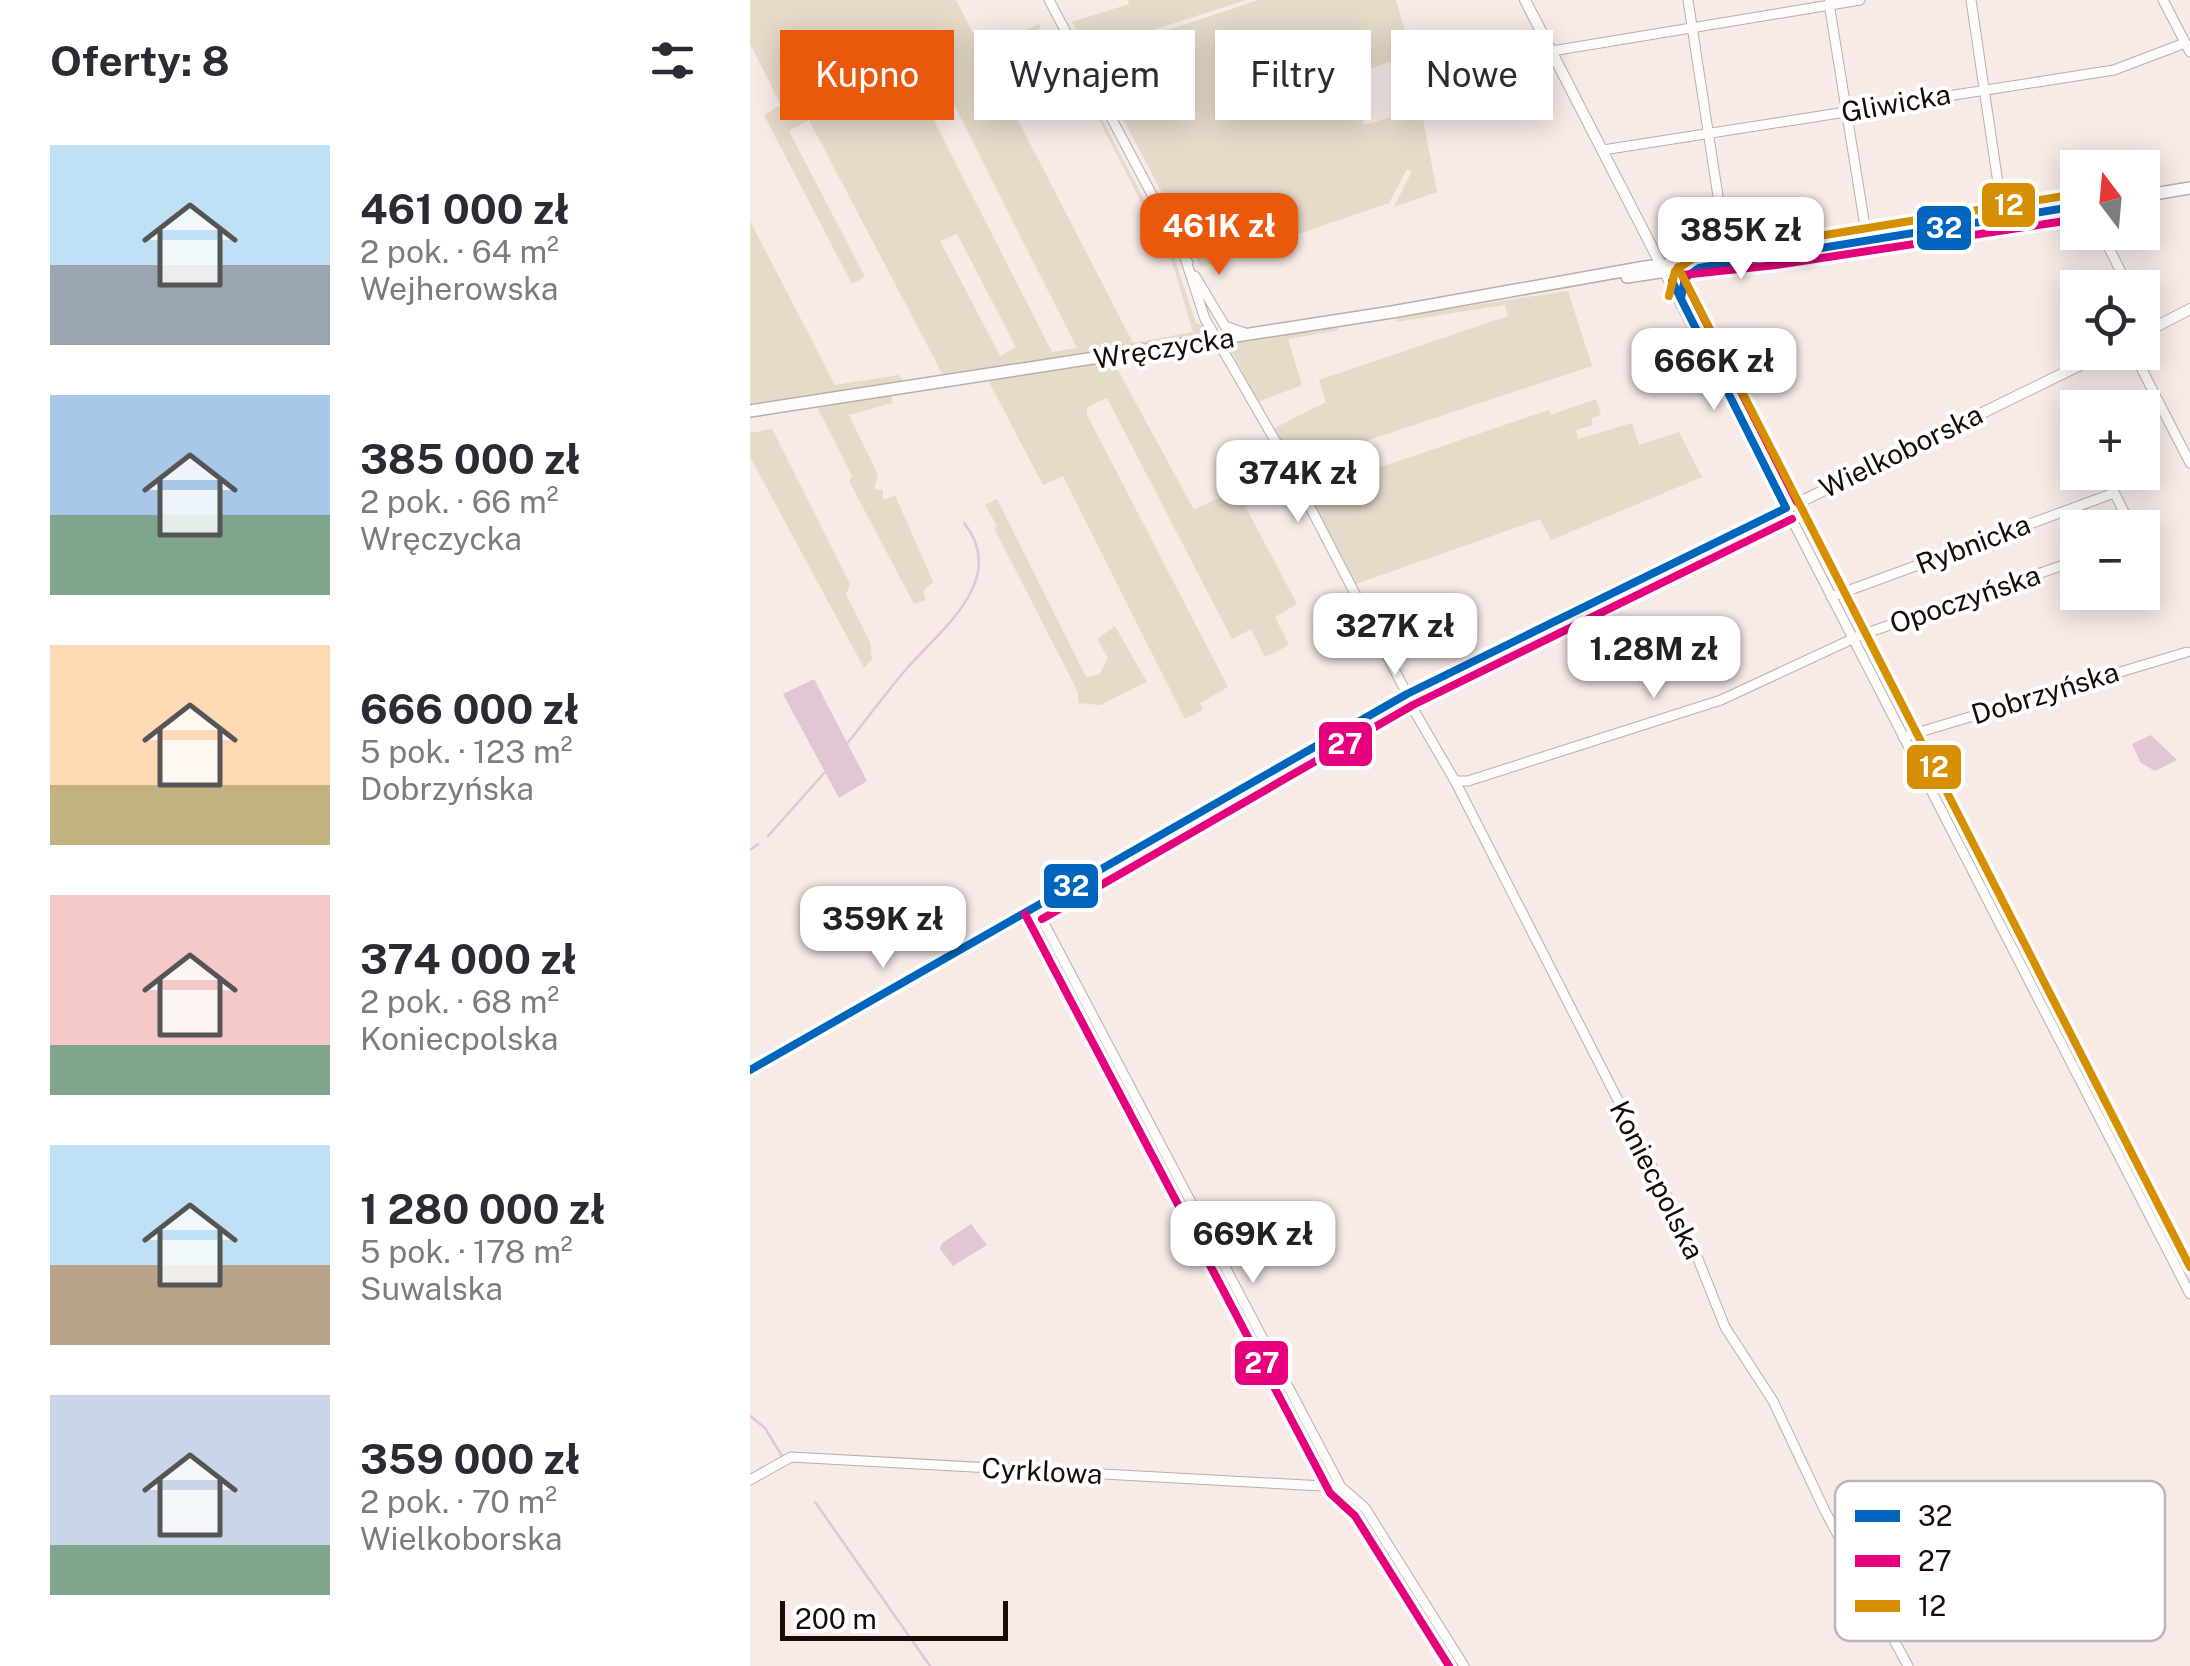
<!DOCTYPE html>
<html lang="pl">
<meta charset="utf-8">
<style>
body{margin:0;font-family:"Public Sans",sans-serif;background:#f2f2f3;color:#2b2b33;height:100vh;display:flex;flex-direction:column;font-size:38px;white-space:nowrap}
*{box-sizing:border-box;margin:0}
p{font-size:32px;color:#7c7c81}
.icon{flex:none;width:55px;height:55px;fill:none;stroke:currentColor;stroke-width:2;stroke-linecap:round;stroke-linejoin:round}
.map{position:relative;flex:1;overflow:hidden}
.sheet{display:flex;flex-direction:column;background:#fff;width:750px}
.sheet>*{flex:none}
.top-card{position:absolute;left:30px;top:30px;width:950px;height:90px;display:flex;gap:20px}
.needle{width:65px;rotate:344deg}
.controls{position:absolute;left:1310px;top:150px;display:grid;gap:20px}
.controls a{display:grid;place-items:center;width:100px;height:100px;border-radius:0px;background:#fff;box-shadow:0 5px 25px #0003;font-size:50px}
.scale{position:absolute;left:30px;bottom:25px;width:228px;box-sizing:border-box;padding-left:10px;border:5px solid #180b08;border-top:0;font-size:28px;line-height:35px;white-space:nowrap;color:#180b08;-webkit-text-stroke:8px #fff;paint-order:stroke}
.price{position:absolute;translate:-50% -85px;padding:0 22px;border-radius:20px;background:#fff;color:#222;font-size:32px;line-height:65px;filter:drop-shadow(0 2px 5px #0008)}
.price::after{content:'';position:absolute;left:50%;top:60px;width:30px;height:22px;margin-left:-15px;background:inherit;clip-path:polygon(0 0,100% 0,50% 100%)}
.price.selected{background:#ea580c;color:#fff}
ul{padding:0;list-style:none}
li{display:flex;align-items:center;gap:30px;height:250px;padding:0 50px}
li span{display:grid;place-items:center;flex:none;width:280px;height:200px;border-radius:0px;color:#555}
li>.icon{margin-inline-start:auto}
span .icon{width:120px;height:120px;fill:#fffc;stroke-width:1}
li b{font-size:42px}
h2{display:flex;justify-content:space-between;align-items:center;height:120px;padding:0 50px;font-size:42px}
.pill{padding:0 35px;border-radius:0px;background:#fff;box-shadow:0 5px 25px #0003;font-size:35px;line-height:90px}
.pill.selected{background:#ea580c;color:#fff}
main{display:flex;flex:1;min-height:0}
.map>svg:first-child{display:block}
.green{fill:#e6dac9;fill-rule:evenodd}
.water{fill:#e3c6d5}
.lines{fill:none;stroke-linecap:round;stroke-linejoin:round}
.stream{stroke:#e3c6d5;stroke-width:2.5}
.minor-casing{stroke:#baaeab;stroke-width:11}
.tertiary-casing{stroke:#baaeab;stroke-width:12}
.secondary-casing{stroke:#baaeab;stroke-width:14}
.minor{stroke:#fefcfb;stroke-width:9}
.tertiary{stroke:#fefcfb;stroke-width:10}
.secondary{stroke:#fefcfb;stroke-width:11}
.bus-1-casing{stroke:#fff;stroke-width:15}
.bus-2-casing{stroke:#fff;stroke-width:15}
.bus-3-casing{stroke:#fff;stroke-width:15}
.bus-1{stroke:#0065bd;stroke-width:8}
.bus-2{stroke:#e5007d;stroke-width:8}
.bus-3{stroke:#d68f01;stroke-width:8}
.labels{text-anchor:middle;stroke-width:8;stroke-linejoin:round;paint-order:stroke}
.street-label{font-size:28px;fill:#180b08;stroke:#fff}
.key{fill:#fff;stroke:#bab6b5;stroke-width:2.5}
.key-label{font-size:28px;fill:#180b08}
.line-badge{stroke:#fff;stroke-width:4}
.badge-label{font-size:28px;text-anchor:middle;font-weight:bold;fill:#fff}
</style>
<main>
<section class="sheet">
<h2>Oferty: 8<svg class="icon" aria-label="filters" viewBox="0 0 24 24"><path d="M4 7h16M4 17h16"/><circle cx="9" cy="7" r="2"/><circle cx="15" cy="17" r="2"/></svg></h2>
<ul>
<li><span style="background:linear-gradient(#bfe0f5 60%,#9aa5b1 0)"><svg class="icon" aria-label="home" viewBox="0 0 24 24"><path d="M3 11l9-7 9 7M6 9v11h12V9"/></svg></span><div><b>461 000 zł</b><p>2 pok. · 64 m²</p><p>Wejherowska</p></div></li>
<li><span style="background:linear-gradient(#a9c7e8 60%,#7fa58c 0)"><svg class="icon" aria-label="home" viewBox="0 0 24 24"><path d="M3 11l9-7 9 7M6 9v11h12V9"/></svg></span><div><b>385 000 zł</b><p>2 pok. · 66 m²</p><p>Wręczycka</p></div></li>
<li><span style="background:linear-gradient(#ffd9b3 70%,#c2b280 0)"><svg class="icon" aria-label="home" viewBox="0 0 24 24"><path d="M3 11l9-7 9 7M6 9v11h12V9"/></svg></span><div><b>666 000 zł</b><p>5 pok. · 123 m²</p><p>Dobrzyńska</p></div></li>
<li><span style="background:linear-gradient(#f6c9c9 75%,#7fa58c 0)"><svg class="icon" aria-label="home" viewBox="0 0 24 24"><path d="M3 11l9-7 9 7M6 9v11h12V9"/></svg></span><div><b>374 000 zł</b><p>2 pok. · 68 m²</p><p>Koniecpolska</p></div></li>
<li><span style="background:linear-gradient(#bfe0f5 60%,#b9a48a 0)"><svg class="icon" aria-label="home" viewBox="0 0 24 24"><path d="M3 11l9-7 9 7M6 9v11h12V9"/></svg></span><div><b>1 280 000 zł</b><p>5 pok. · 178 m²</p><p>Suwalska</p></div></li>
<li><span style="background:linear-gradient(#c9d6e8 75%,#7fa58c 0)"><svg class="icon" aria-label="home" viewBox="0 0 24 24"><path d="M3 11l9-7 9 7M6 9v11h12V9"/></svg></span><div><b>359 000 zł</b><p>2 pok. · 70 m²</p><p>Wielkoborska</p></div></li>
</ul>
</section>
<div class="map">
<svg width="1440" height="1666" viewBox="0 0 1440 1666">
<rect width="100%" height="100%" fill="#f7eae7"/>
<path class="green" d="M0,0h206l177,343 60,-11 -21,-70 -109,-212 -43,20 -15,-31 34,-15 2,4 -22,10 7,18 21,-11 -2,-5 12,-7 117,224 22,66 7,2 -4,11 -255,41 -135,-257 -20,11 76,146 -13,7 -88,-169 17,-10 -31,-61zM195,92l3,1 129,255 -25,4 -127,-249zM207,234l59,113 -16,9 -60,-115z
M378,0h118l-118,38 2,5 128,-43h138l16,54 -62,22 14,49 57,-17 16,84 -43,15 18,-36 -5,-2 -18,34 -188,64 -129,-245 57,-18z
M0,221l85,164 64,-10 5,8 -154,24z
M818,291l24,75 -299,99 -20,-36 53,-27 -7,-22 189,-64 -3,-11 -110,17 5,-6z
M583,326l7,4 -52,9 14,46 -44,17 -26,-49 1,-10z
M362,359l82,151 42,-21 61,115 -22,13 14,28 -24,12 -14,-28 -19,10 -125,-241 -20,9v8l141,272 -28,16 3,7 -18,9 -122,-243 -20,9 -56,-107z
M142,393v10l-43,12 29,60 -4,14 9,1v10l12,-5 38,87 -10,9 3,9 -12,4 -65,-123 3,-5 -36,-71z
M846,399l5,16 -10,3 2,7 -17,5 2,9 54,-16 7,22 40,-13 23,45 -151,63 -11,-21 -184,65 -49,-92 242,-82 2,5z
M22,429l78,155 -4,10 24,48 2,17 -8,9 -114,-211v-24z
M247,499l89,178 13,-2 9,-17 -11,-19 18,-13 32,56 -47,23 -22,-2v-11l-84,-164 3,-2 -12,-21z"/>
<path class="water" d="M64,679l53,102 -28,17 -56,-104z
M1401,735l26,25 -22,11 -14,-8 -9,-19z
M221,1224l16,21 -34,21 -13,-17 2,-6z"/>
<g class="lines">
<path class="stream" d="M96,745c21,-26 41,-54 63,-79 35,-39 99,-88 55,-143
M18,836l58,-65
M0,850l8,-6
M0,1416l15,12 17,28
M65,1502l115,164"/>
<g class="minor-casing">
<path id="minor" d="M299,0l139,263
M938,0l39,255
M1221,0l32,217
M1413,0l27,52
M1079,3l38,236
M802,51l308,-51
M853,150l511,-80 71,-27
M1351,232l28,56
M435,258l20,61 75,130 127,245
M445,276l30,50 20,7
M1392,315l8,14
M1383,352l57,111
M1354,472l28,56
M1036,508l404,786
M1081,597l283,-104
M655,695l50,86 239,468 31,78 48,74 52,110 83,155
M1153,737l284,-85
M705,781h13l253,-81 140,-65 217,-75
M286,908l305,579 24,21 99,158
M0,1480l41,-23 550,30"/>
</g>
<g class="tertiary-casing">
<path id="tertiary" d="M775,0l261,508
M931,297l4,-19 14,-10
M1392,334l48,-25
M0,1070l657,-376 700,-342"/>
</g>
<g class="secondary-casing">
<path id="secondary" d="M1392,196l48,-8
M1020,254l308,-48
M877,277l125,-19
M0,411l642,-99 253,-45 129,-14"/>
</g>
<use href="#minor" class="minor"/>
<use href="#tertiary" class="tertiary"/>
<use href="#secondary" class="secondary"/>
<g class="bus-1-casing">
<path id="bus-1" d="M922,281l114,227
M931,298l4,-20 14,-10 379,-62
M0,1070l657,-376 379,-186"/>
</g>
<g class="bus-2-casing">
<path id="bus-2" d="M1047,502l-115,-227 94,-10 302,-46
M275,914l305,579 25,23 94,150
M292,919l371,-214 379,-186"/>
</g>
<g class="bus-3-casing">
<path id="bus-3" d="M928,267l512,1000
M919,296l6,-25 21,-15 380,-62"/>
</g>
<use href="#bus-1" class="bus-1"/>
<use href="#bus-2" class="bus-2"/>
<use href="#bus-3" class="bus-3"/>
</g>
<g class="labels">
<g class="street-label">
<text transform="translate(1146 103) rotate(-10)" y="10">Gliwicka</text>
<text transform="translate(414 348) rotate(-9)" y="10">Wręczycka</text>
<text transform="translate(1151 451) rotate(-26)" y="10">Wielkoborska</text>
<text transform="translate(1223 544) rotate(-21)" y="10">Rybnicka</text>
<text transform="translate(1215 599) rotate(-19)" y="10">Opoczyńska</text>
<text transform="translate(1295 693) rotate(-17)" y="10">Dobrzyńska</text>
<text transform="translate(907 1180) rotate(63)" y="10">Koniecpolska</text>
<text transform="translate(292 1471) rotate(3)" y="10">Cyrklowa</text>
</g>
</g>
<rect x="1085" y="1481" width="330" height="160" rx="15" class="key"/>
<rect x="1105" y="1510" width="45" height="12" fill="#0065bd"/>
<rect x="1105" y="1555" width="45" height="12" fill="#e5007d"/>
<rect x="1105" y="1600" width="45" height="12" fill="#d68f01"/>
<g class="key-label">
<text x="1168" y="1526">32</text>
<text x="1168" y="1571">27</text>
<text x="1168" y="1616">12</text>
</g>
<g class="line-badge">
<rect x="1230" y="181" width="57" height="48" rx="10" fill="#d68f01"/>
<rect x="1165" y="204" width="58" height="48" rx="10" fill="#0065bd"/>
<rect x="567" y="720" width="57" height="48" rx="10" fill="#e5007d"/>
<rect x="1155" y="743" width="58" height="48" rx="10" fill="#d68f01"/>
<rect x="292" y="862" width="58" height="48" rx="10" fill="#0065bd"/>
<rect x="483" y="1339" width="57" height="48" rx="10" fill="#e5007d"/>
</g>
<g class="badge-label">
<text x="1259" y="215">12</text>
<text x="1194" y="238">32</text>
<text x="595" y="754">27</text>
<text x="1184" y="777">12</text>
<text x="321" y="896">32</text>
<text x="512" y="1373">27</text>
</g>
</svg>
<div class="controls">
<a><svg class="needle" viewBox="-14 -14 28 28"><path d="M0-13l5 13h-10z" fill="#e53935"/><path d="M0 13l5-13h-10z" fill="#7c7c81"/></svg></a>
<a><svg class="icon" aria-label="locate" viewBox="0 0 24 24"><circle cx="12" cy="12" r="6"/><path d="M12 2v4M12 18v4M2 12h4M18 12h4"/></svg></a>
<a>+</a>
<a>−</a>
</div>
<div class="scale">200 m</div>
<b class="price selected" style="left:469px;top:278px">461K zł</b>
<b class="price" style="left:991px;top:282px">385K zł</b>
<b class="price" style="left:964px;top:413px">666K zł</b>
<b class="price" style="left:548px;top:525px">374K zł</b>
<b class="price" style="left:645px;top:678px">327K zł</b>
<b class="price" style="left:904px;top:701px">1.28M zł</b>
<b class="price" style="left:133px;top:971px">359K zł</b>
<b class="price" style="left:503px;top:1286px">669K zł</b>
<div class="top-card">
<a class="pill selected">Kupno</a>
<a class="pill">Wynajem</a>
<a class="pill">Filtry</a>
<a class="pill">Nowe</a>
</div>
</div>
</main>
